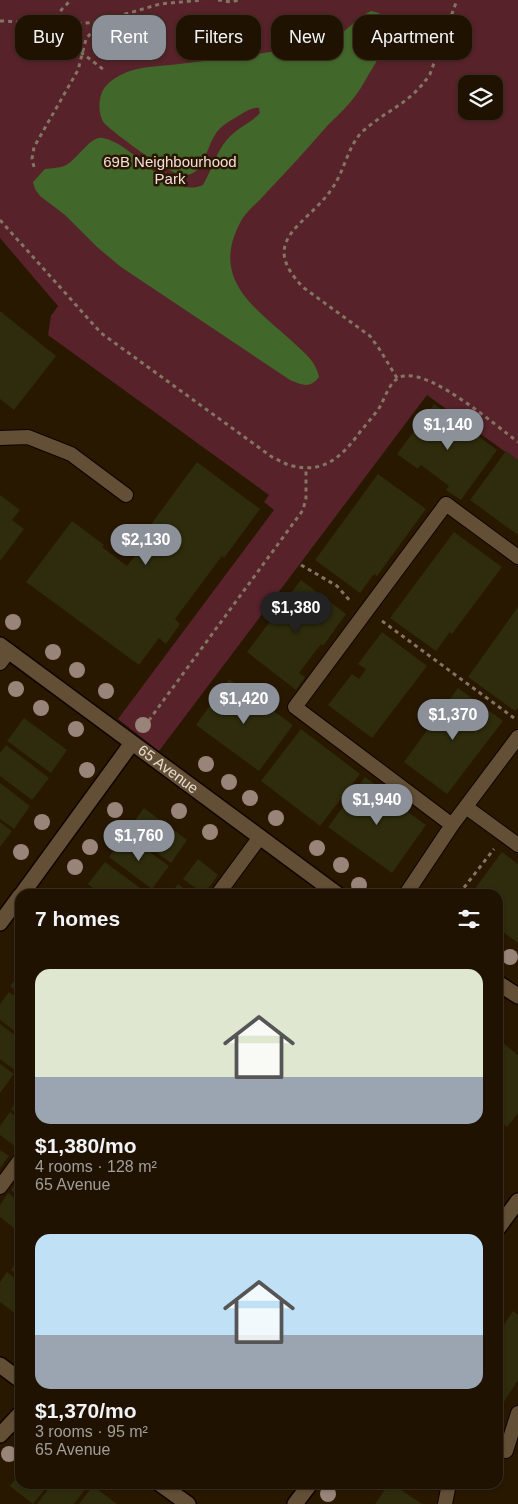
<!DOCTYPE html>
<meta charset="utf-8">
<style>
body{margin:0;font-family:Helvetica,sans-serif;background:#271b0a;color:#f1f3f6;height:100vh;display:flex;flex-direction:column;font-size:19px;white-space:nowrap}
*{box-sizing:border-box;margin:0}
p{font-size:16px;color:#a19e99}
.icon{flex:none;width:28px;height:28px;fill:none;stroke:currentColor;stroke-width:2;stroke-linecap:round;stroke-linejoin:round}
.map{position:relative;flex:1;overflow:hidden}
.sheet{position:absolute;left:15px;top:889px;width:488px;height:600px;display:flex;flex-direction:column;background:#1f1200;border-radius:15px;box-shadow:0 1px 4px #0004,0 0 0 1px #3c3222}
.sheet>*{flex:none}
.top-card{position:absolute;left:15px;top:15px;width:489px;height:45px;display:flex;gap:10px}
.fabs{position:absolute;left:458px;top:75px;display:grid;gap:10px}
.fabs a{display:grid;place-items:center;width:45px;height:45px;border-radius:10px;background:#1f1200;box-shadow:0 1px 4px #0004,0 0 0 1px #3c3222;font-size:25px}
.price{position:absolute;translate:-50% -42px;padding:0 11px;border-radius:18px;background:#8c9099;color:#fff;font-size:16px;line-height:32px;filter:drop-shadow(0 1px 2px #0008)}
.price::after{content:'';position:absolute;left:50%;top:30px;width:15px;height:11px;margin-left:-8px;background:inherit;clip-path:polygon(0 0,100% 0,50% 100%)}
.price.current{background:#222;color:#fff}
ul{padding:0;list-style:none}
li{display:grid;align-content:center;gap:10px;height:265px;padding:0 20px}
li span{display:grid;place-items:center;height:155px;border-radius:15px;color:#555}
li>.icon{margin-inline-start:auto}
span .icon{width:90px;height:90px;fill:#fffc;stroke-width:1}
li b{font-size:21px}
h2{display:flex;justify-content:space-between;align-items:center;height:60px;padding:0 20px;font-size:21px}
.pill{padding:0 18px;border-radius:15px;background:#1f1200;box-shadow:0 1px 4px #0004,0 0 0 1px #3c3222;font-size:18px;line-height:45px}
.pill.current{background:#8c9099;color:#fff}
.map>svg:first-child{display:block}
.green{fill:#57222a;fill-rule:evenodd}
.water{fill:#42672a}
.building{fill:#2e2c0d}
.lines{fill:none;stroke-linecap:round;stroke-linejoin:round}
.lane-casing{stroke:#100300;stroke-width:16}
.street-casing{stroke:#100300;stroke-width:18}
.secondary-casing{stroke:#100300;stroke-width:18}
.path{stroke:#837562;stroke-width:3;stroke-dasharray:4 4;stroke-linecap:butt}
.lane{stroke:#634f36;stroke-width:14}
.street{stroke:#634f36;stroke-width:15}
.secondary{stroke:#634f36;stroke-width:15}
.tree{fill:#99847a}
.labels{text-anchor:middle;stroke-width:5;stroke-linejoin:round;paint-order:stroke}
.park-label{font-size:15px;fill:#f4ddde;stroke:#291800}
.street-label{font-size:15px;fill:#e8dcce;stroke:#291800}
</style>
<div class="map">
<svg width="518" height="1504" viewBox="0 0 518 1504">
<rect width="100%" height="100%" fill="#291800"/>
<path class="green" d="M0,0h518v461l-91,-66 -268,356 -41,-32 156,-209 -10,-8 5,-7 -221,-160 3,-19 7,-10 -58,-68zM466,84h28v27h-28z"/>
<path class="water" d="M371,11c34,6 11,41 1,58 -5,8 -10,18 -16,26 -8,11 -18,20 -28,30 -20,23 -40,45 -61,67 -8,10 -22,20 -27,31 -31,59 19,87 55,121 11,10 21,18 24,33 -9,12 -17,8 -29,3l-169,-113 -24,-20 -32,-32 -25,-19 -5,-7 -2,-7 12,-13c6,-1 14,-1 19,-3 13,-5 26,-31 39,-28 34,7 63,62 100,47 11,-19 14,-39 32,-53 8,-7 18,-11 25,-19l-1,-5c-8,-1 -14,4 -21,8 -8,5 -18,10 -23,19 -10,15 -12,46 -36,39 -15,-4 -63,-39 -75,-51 -6,-8 -6,-24 -1,-33 5,-9 18,-16 27,-19 16,-5 33,-5 49,-7 32,-4 65,-8 97,-13 15,-2 30,-3 45,-7 20,-5 32,-24 50,-33z"/>
<path class="building" d="M0,311l56,45 -42,54 -14,-11z
M434,404l63,46 -36,50 -15,-10 3,-4 -28,-21 -3,4 -21,-15z
M506,451l12,9v75l-48,-35z
M197,462l63,47 -36,49 -2,-2 -47,63 5,5 -14,20 -7,-6 -20,27 -113,-83 46,-61 32,24 -2,2 25,19 15,-19 11,8 9,-12 -16,-12z
M378,474l48,35 -49,67 -3,-2 -14,19 -45,-33z
M0,495l20,15 -8,10 12,9 -24,32z
M454,532l48,35 -50,67 -2,-2 -14,19 -46,-33z
M301,580l45,34 -23,32 -2,-2 -22,29 6,4 -9,13 -49,-38z
M518,607v101l-3,3 -47,-34z
M382,632l45,34 -55,72 -44,-33 24,-31 7,5 7,-10 -8,-5z
M229,679l64,46 -34,46 -63,-46z
M458,688l45,33 -56,73 -43,-32z
M24,718l43,32 -16,23 -44,-32z
M301,729l59,45 -40,52 -59,-45z
M6,745l43,33 -17,22 -32,-24v-23z
M365,777l16,12 -2,3 47,33 -34,48 -64,-46z
M0,783l30,23 -16,23 -14,-10z
M144,808l43,32 -16,23 -44,-32z
M0,822l12,9 -12,16z
M125,834l44,32 -17,23 -43,-32z
M502,852l16,12v79l-20,-15 3,-4 -3,-3v-27h-27z
M198,859l20,16 -14,19 -21,-15z
M105,862l43,32h-47l-13,-10z
M178,884l13,10h-20z
M20,973v21l-10,-8z
M9,992l11,8v35l-20,-15v-16z
M0,1024l20,15v29l-3,4 -17,-13z
M498,1039l20,16v58l-11,14 -9,-8z
M0,1064l14,10 -14,19z
M20,1097v19l-9,-7z
M10,1112l10,7v22l-4,6 -16,-12v-9z
M0,1150l9,6 -9,12z
M20,1177v20l-9,-7z
M8,1193l12,9v18l-6,8 -14,-11v-12z
M20,1258v18l-9,-6z
M7,1272l13,10v35l-20,-15v-20z
M513,1311l5,4v65l-20,31v-77z
M20,1473v11h29l-16,20 -23,-18z
M52,1484h37l-15,20h-37z
M389,1484h3l30,20h-47z
M93,1486l24,18h-38z"/>
<g class="lines">
<g class="lane-casing">
<path id="lane" d="M0,438l28,-1 43,17 55,41
M0,663l9,-12
M466,807l52,38
M452,825l-157,-118 151,-203 72,53
M218,894l42,-57
M406,894l46,-69 66,-88
M0,1187l20,-27
M506,1451l12,-38
M445,1504l4,-20"/>
</g>
<g class="street-casing">
<g id="street">
<path id="s1" d="M0,645l337,249"/>
<path d="M22,894l110,-151"/>
<path d="M0,923l20,-27"/>
<path d="M498,983l20,13"/>
<path d="M0,1365l20,15"/>
<path d="M0,1435l20,-21"/>
<path d="M160,1484l28,20"/>
</g>
</g>
<g class="secondary-casing">
<path id="secondary" d="M498,1228l20,-27
M295,1504l15,-20"/>
</g>
<path class="path" d="M218,0l13,2 8,-2
M0,21c42,-1 73,25 104,49
M47,31l13,-6 38,-3 62,-18 43,-4
M47,31l15,-22 9,-9
M34,167l-2,-8 2,-12 44,-77 8,-31 5,-6 29,-16
M0,220l101,113 171,124c7,3 14,8 21,9 32,8 50,-11 67,-34 7,-9 15,-17 21,-27 5,-10 10,-27 23,-29 29,-5 91,49 114,66
M397,378l-17,-28 -10,-14 -66,-48c-49,-49 5,-63 29,-101 11,-16 15,-40 28,-54 24,-23 49,-28 69,-59l27,-74
M301,565l36,21 13,15
M382,621l132,97
M144,727l159,-217 3,-12v-30
M459,894l35,-45"/>
<use href="#lane" class="lane"/>
<use href="#street" class="street"/>
<use href="#secondary" class="secondary"/>
</g>
<g class="tree">
<circle cx="13" cy="622" r="8"/>
<circle cx="53" cy="652" r="8"/>
<circle cx="77" cy="670" r="8"/>
<circle cx="16" cy="689" r="8"/>
<circle cx="106" cy="691" r="8"/>
<circle cx="41" cy="708" r="8"/>
<circle cx="143" cy="725" r="8"/>
<circle cx="76" cy="729" r="8"/>
<circle cx="206" cy="764" r="8"/>
<circle cx="87" cy="770" r="8"/>
<circle cx="229" cy="782" r="8"/>
<circle cx="250" cy="798" r="8"/>
<circle cx="115" cy="810" r="8"/>
<circle cx="179" cy="811" r="8"/>
<circle cx="276" cy="818" r="8"/>
<circle cx="42" cy="822" r="8"/>
<circle cx="210" cy="832" r="8"/>
<circle cx="90" cy="847" r="8"/>
<circle cx="317" cy="848" r="8"/>
<circle cx="21" cy="852" r="8"/>
<circle cx="341" cy="865" r="8"/>
<circle cx="75" cy="867" r="8"/>
<circle cx="359" cy="885" r="8"/>
<circle cx="510" cy="957" r="8"/>
<circle cx="9" cy="1454" r="8"/>
<circle cx="328" cy="1494" r="8"/>
</g>
<g class="labels">
<g class="park-label">
<text x="170" y="167">69B Neighbourhood<tspan x="170" dy="17">Park</tspan></text>
</g>
<g class="street-label">
<text dy="5" stroke="none"><textPath href="#s1" startOffset="209">65 Avenue</textPath></text>
</g>
</g>
</svg>
<div class="fabs">
<a><svg class="icon" aria-label="layers" viewBox="0 0 24 24"><path d="M12 4l9 5-9 5-9-5zM3 14l9 5 9-5"/></svg></a>
</div>
<b class="price" style="left:448px;top:451px">$1,140</b>
<b class="price" style="left:146px;top:566px">$2,130</b>
<b class="price current" style="left:296px;top:634px">$1,380</b>
<b class="price" style="left:244px;top:725px">$1,420</b>
<b class="price" style="left:453px;top:741px">$1,370</b>
<b class="price" style="left:377px;top:826px">$1,940</b>
<b class="price" style="left:139px;top:862px">$1,760</b>
<div class="top-card">
<a class="pill">Buy</a>
<a class="pill current">Rent</a>
<a class="pill">Filters</a>
<a class="pill">New</a>
<a class="pill">Apartment</a>
</div>
<section class="sheet">
<h2>7 homes<svg class="icon" aria-label="filters" viewBox="0 0 24 24"><path d="M4 7h16M4 17h16"/><circle cx="9" cy="7" r="2"/><circle cx="15" cy="17" r="2"/></svg></h2>
<ul>
<li><span style="background:linear-gradient(#dfe7d0 70%,#9aa5b1 0)"><svg class="icon" aria-label="home" viewBox="0 0 24 24"><path d="M3 11l9-7 9 7M6 9v11h12V9"/></svg></span><div><b>$1,380/mo</b><p>4 rooms · 128 m²</p><p>65 Avenue</p></div></li>
<li><span style="background:linear-gradient(#bfe0f5 65%,#9aa5b1 0)"><svg class="icon" aria-label="home" viewBox="0 0 24 24"><path d="M3 11l9-7 9 7M6 9v11h12V9"/></svg></span><div><b>$1,370/mo</b><p>3 rooms · 95 m²</p><p>65 Avenue</p></div></li>
</ul>
</section>
</div>
